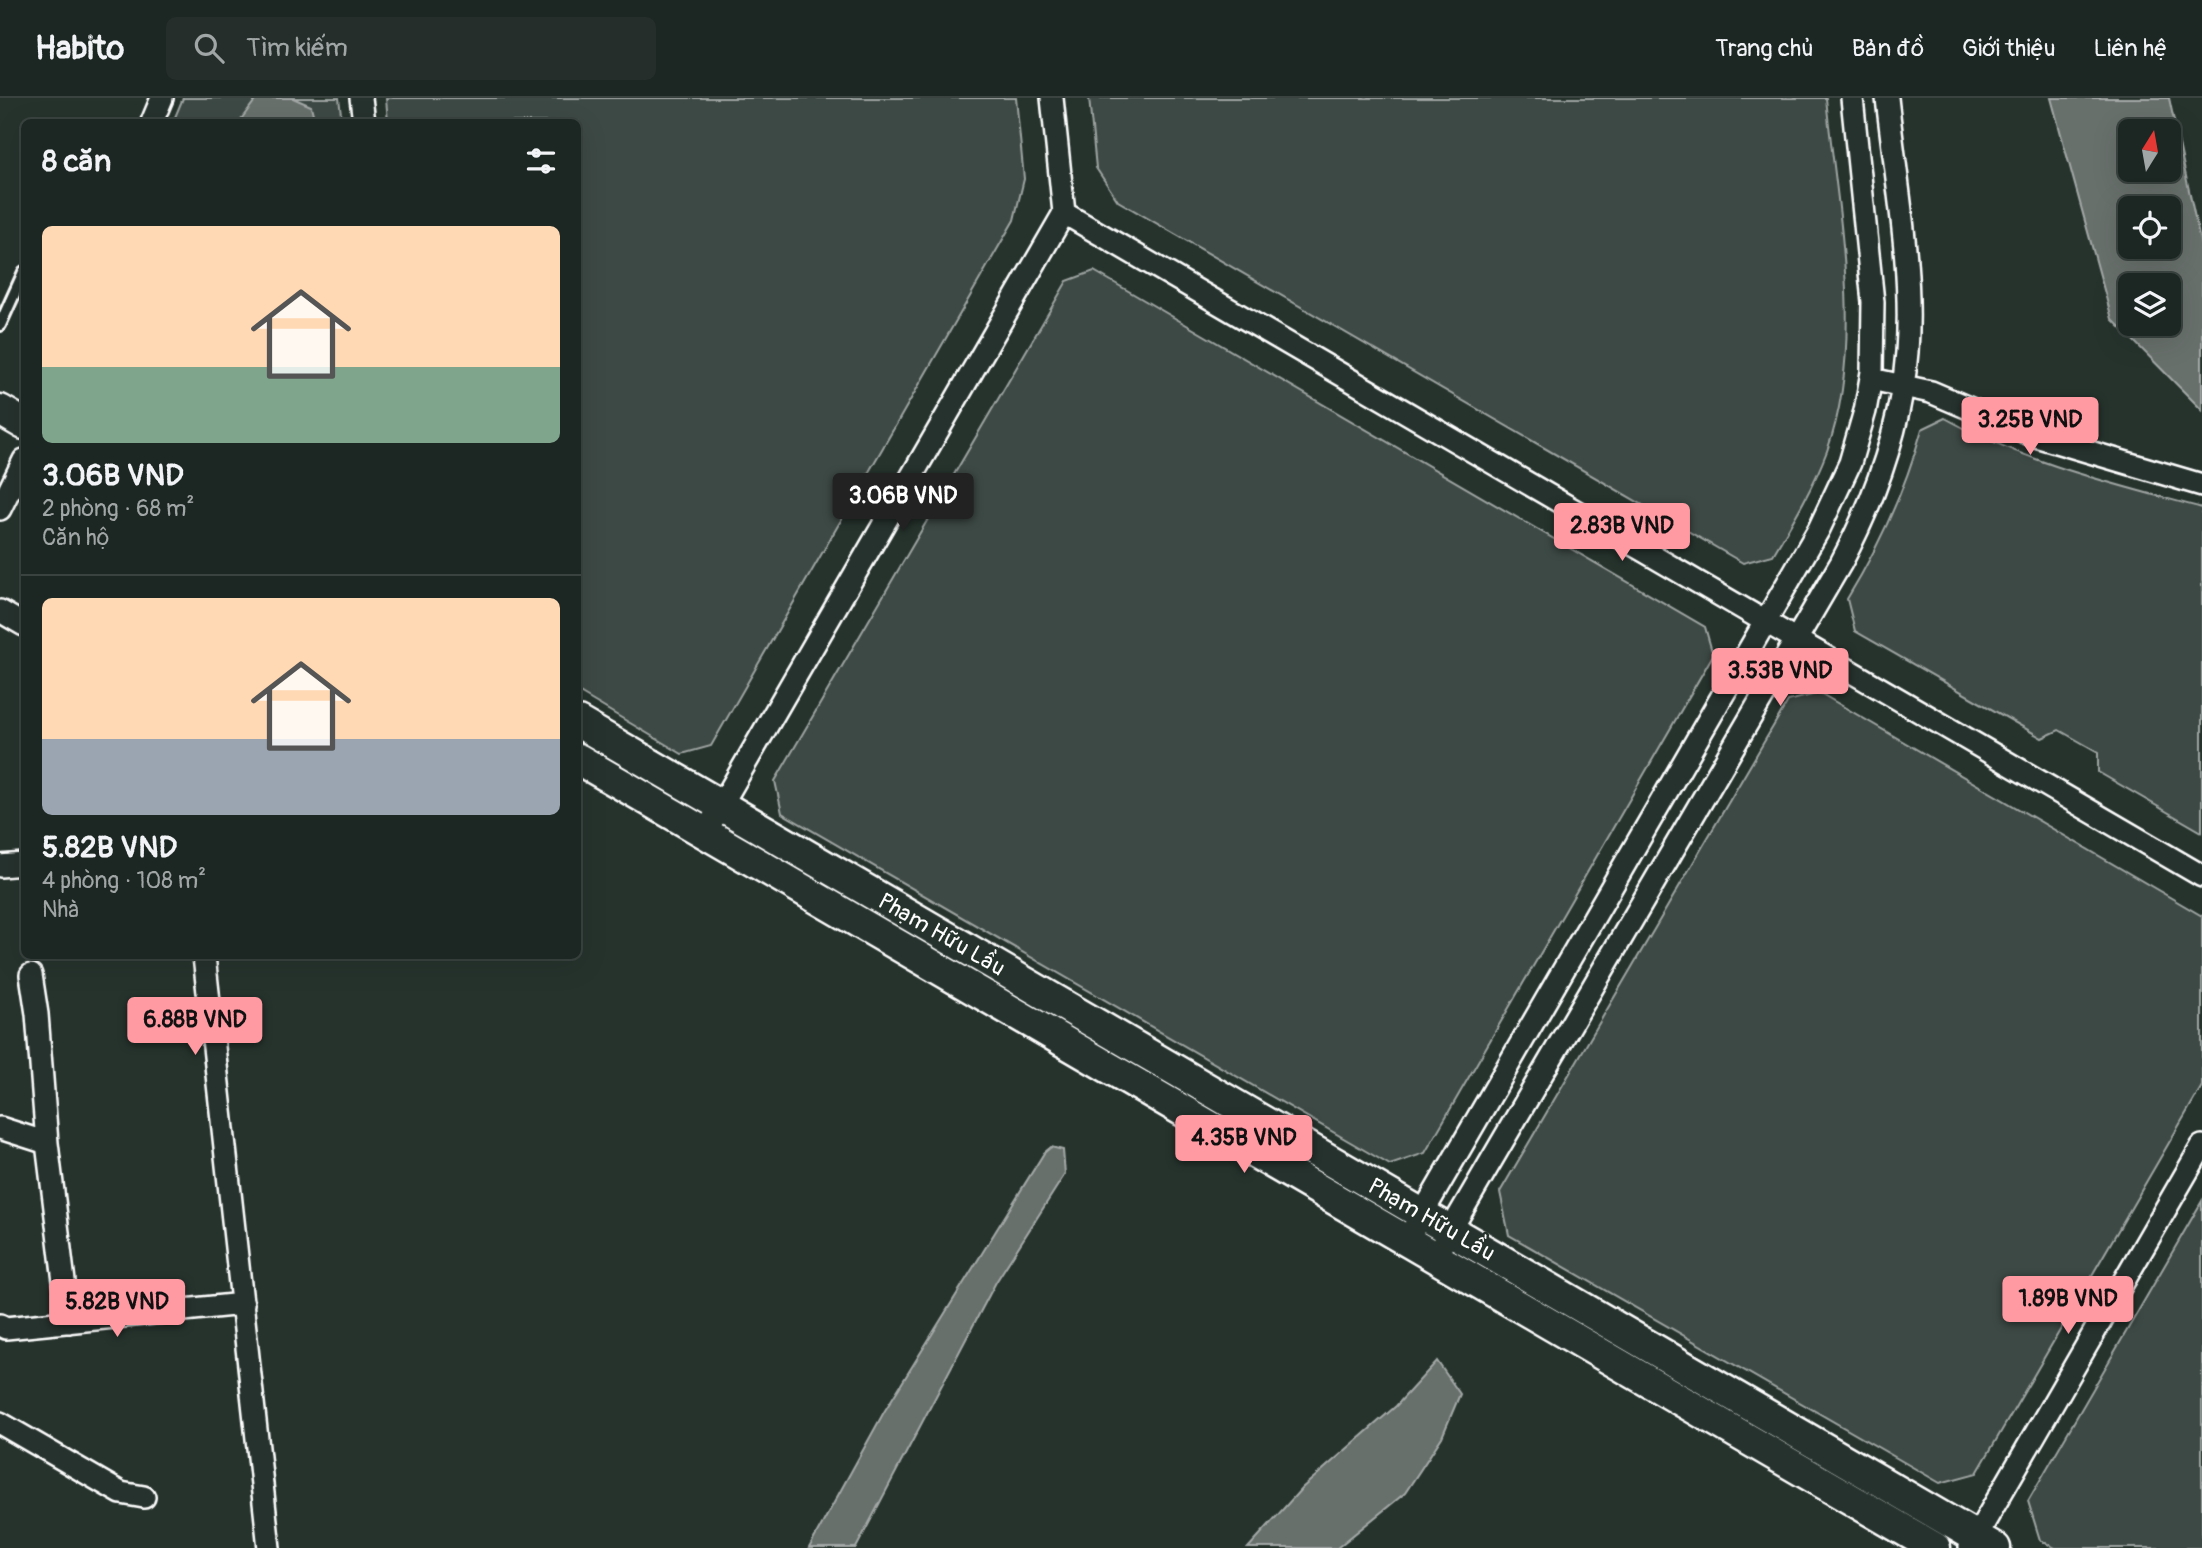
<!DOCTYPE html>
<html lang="vi">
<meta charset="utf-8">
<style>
body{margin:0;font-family:Pangolin,sans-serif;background:#252e2a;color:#f1f3f6;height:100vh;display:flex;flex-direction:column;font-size:26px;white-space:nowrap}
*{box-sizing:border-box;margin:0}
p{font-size:23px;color:#a0a5a5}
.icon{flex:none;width:38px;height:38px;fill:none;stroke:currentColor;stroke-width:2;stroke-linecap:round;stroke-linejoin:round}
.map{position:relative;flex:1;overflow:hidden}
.drawer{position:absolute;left:21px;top:21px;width:560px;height:840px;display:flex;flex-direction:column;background:#1c2622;border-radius:10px;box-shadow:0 7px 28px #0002,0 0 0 2px #3a4340}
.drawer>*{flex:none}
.needle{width:46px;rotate:11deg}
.buttons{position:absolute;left:2118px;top:21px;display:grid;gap:14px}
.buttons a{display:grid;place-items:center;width:63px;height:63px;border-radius:10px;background:#1c2622;box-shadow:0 7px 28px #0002,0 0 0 2px #3a4340;font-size:35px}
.price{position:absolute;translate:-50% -60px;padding:0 16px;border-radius:7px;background:#ff9aa2;color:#111;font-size:23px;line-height:46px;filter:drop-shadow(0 2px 4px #0008)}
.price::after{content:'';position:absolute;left:50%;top:42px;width:21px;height:16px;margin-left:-10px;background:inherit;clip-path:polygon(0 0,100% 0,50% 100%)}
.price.on{background:#222;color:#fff}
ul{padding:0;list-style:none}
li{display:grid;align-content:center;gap:14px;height:371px;padding:0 21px}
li+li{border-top:2px solid #3a4340}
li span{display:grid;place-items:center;height:217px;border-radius:10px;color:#555}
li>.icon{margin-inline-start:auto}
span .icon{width:126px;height:126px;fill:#fffc;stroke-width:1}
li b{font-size:30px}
h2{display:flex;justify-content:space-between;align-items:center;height:84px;padding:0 21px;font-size:30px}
header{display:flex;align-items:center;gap:42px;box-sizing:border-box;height:98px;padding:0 35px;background:#1c2622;border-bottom:2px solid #3a4340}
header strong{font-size:33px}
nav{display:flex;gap:38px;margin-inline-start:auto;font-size:24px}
.search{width:490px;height:63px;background:#252e2a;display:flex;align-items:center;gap:18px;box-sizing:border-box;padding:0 24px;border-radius:10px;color:#a0a5a5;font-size:26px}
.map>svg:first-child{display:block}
.green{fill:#3e4944;stroke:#9ea4a2;stroke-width:2}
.water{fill:#67706c;stroke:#a4a9a7;stroke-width:2;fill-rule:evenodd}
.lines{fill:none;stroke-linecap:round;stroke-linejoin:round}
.service-casing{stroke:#fff;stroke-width:16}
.minor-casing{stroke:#fff;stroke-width:26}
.secondary-casing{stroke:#fff;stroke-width:35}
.service{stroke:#26332d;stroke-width:10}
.minor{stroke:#26332d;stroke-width:21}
.secondary{stroke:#26332d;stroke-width:30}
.labels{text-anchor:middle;stroke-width:5;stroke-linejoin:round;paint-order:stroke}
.street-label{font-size:23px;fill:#fff;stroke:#26332d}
</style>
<header>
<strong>Habito</strong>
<div class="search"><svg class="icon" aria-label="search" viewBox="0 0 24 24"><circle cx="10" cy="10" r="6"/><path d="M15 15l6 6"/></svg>Tìm kiếm</div>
<nav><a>Trang chủ</a><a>Bản đồ</a><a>Giới thiệu</a><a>Liên hệ</a></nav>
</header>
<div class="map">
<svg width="2202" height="1450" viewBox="0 0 2202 1450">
<rect width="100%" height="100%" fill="#26332d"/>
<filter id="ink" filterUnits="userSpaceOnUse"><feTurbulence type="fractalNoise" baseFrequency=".0143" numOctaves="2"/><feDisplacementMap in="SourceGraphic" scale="14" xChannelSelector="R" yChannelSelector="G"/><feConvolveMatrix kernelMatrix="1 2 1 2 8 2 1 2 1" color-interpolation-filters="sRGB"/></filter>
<g filter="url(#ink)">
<path class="green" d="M183,0h156l3,24h-169z
M386,0h630l8,81 -10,41 -303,526 -29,8 -104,-62v-570h-190z
M1089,0h737c11,110 40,246 1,353 -14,37 -34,70 -54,104l-30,8 -625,-362 -22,-33z
M1094,173l611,356 8,28 -288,498 -35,12 -608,-352 -7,-32 292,-500z
M1945,320c80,45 169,66 257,90v324l-104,-60v-20l-39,-22 -17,8 -187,-107 -8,-32c33,-54 58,-109 75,-170z
M1820,595l382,223v170l-225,387 -37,10 -431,-248 -9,-43 288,-491z
M2202,1103v347h-147l-15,-8 -12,-39z"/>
<path class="water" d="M257,0h36l18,8 4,16h-76z
M2051,0h118l33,152v160l-90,-91zM2168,33v39h-38v-39zM2168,110v39h-38v-39zM2130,187h38v39h-38z
M1051,1049l12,3 2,24 -69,108 -140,266h-47l75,-136 160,-259z
M1437,1263l23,33 -18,43 -37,56 -68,55h-89l54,-60 94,-82z"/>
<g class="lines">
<g class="service-casing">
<path id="service" d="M0,227l24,-53"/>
</g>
<g class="minor-casing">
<path id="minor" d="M361,0l3,24
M152,24l10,-24
M1064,115l1138,663
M1871,281l60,13 101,43 170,50
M0,411l24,-49
M0,513l24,14
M705,735l359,-620 -12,-115
M0,768l24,-2
M204,858l65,592
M31,877l6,39 10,129 22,179
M0,1030l47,15
M1407,1142l412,-711 31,-66 15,-52 7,-39 1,-70 -21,-204
M1443,1145l398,-680c35,-66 60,-135 66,-211 6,-84 -11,-171 -20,-254
M0,1227l6,3 237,-24
M0,1325l121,70 23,4
M1970,1449l232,-401"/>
</g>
<g class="secondary-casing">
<path id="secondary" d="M0,312l24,14
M578,624l1417,826
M578,661l1357,789"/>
</g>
<use href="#service" class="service"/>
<use href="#minor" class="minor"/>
<use href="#secondary" class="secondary"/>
</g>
</g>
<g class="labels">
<g class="street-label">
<text transform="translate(942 836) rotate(30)" y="8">Phạm Hữu Lầu</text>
<text transform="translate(1432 1121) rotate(30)" y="8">Phạm Hữu Lầu</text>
</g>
</g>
</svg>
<div class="buttons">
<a><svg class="needle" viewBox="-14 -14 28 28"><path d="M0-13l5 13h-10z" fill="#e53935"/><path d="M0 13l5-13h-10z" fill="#a0a5a5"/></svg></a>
<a><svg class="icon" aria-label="locate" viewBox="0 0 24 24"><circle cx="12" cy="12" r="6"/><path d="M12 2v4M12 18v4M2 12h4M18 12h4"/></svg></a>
<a><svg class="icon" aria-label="layers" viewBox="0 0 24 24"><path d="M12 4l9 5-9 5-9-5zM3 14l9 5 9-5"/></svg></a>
</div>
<b class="price" style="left:2030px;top:359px">3.25B VND</b>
<b class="price on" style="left:903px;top:435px">3.06B VND</b>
<b class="price" style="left:1622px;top:465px">2.83B VND</b>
<b class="price" style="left:1780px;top:610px">3.53B VND</b>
<b class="price" style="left:195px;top:959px">6.88B VND</b>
<b class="price" style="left:1244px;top:1077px">4.35B VND</b>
<b class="price" style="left:2068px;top:1238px">1.89B VND</b>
<b class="price" style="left:117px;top:1241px">5.82B VND</b>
<section class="drawer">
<h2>8 căn<svg class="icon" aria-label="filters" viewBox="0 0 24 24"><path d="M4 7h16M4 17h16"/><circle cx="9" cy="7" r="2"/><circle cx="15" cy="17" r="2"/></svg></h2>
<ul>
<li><span style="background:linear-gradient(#ffd9b3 65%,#7fa58c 0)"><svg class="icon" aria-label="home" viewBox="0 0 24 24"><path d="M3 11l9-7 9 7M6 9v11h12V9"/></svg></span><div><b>3.06B VND</b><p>2 phòng · 68 m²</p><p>Căn hộ</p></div></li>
<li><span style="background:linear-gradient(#ffd9b3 65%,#9aa5b1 0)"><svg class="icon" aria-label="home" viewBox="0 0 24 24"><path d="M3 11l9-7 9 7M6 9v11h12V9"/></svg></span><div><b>5.82B VND</b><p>4 phòng · 108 m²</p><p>Nhà</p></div></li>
</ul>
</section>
</div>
